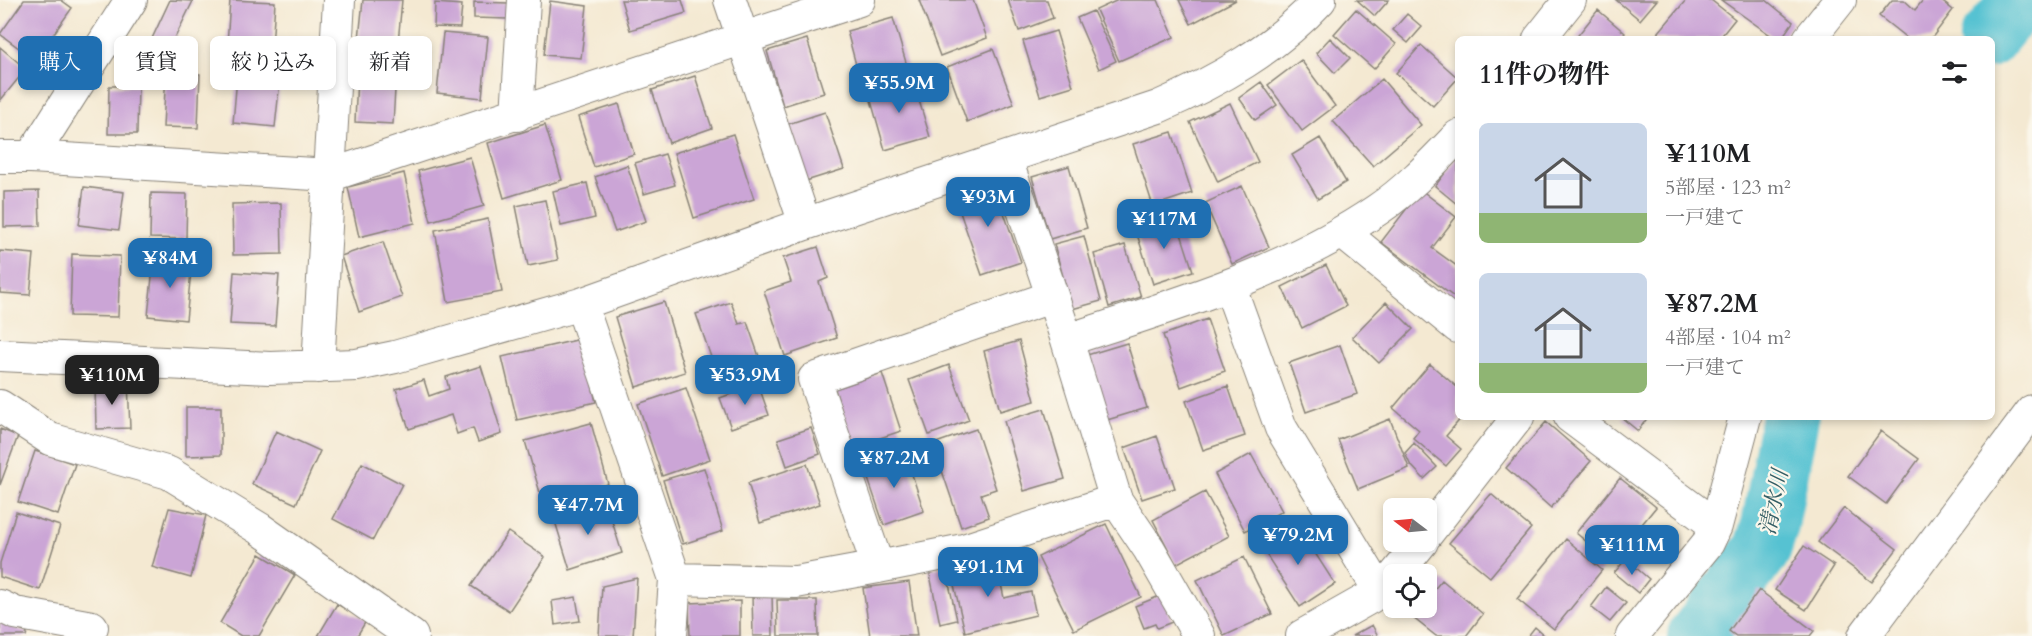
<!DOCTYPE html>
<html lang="ja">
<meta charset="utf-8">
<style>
body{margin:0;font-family:Cardo,"Noto Serif JP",serif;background:#f2f2f2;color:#202124;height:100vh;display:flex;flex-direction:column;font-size:22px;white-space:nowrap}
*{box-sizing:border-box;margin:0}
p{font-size:20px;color:#757577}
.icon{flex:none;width:33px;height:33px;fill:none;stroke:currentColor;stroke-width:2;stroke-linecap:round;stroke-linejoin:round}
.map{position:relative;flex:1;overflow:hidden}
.side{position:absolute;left:1455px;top:36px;width:540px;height:384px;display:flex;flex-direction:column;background:#fff;border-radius:9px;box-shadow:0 3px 9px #0003}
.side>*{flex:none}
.hud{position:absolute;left:18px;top:36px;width:570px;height:54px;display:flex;gap:12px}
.needle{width:39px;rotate:286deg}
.tools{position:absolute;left:1383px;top:498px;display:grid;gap:12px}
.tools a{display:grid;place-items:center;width:54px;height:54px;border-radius:9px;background:#fff;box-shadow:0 3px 9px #0003;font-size:30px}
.price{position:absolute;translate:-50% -51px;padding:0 14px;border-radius:12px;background:#1f6fb2;color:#fff;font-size:20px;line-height:39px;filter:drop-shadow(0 2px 3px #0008)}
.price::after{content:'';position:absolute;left:50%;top:36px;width:18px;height:14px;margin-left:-9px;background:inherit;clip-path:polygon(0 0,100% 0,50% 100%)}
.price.active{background:#222;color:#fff}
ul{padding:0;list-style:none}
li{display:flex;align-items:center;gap:18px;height:150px;padding:0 24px}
li span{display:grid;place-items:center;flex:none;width:168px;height:120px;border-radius:9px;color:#555}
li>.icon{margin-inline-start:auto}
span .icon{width:72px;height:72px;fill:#fffc;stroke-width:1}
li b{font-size:26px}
h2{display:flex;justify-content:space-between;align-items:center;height:72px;padding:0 24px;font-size:26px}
.pill{padding:0 21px;border-radius:9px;background:#fff;box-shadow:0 3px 9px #0003;font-size:21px;line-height:54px}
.pill.active{background:#1f6fb2;color:#fff}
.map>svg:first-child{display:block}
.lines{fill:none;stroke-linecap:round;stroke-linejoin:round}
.river{stroke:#57c2d2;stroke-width:58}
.building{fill:#cba5d6}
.minor-casing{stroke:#888277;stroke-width:34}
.minor{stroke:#fff;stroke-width:32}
.labels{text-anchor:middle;stroke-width:4.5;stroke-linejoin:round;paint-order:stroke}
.water-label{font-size:22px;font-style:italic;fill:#345e65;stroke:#fbf7ec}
</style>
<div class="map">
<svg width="2032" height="636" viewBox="0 0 2032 636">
<rect width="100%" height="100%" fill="#fbf7ec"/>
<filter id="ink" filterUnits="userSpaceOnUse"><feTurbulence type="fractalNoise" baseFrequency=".0167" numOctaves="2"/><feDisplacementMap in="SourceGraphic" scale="12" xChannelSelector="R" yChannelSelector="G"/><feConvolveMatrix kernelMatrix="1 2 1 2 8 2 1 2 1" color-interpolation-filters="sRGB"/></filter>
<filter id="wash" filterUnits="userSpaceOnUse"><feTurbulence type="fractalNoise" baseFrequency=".008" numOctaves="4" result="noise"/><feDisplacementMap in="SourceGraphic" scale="24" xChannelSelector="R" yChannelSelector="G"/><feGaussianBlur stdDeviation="1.35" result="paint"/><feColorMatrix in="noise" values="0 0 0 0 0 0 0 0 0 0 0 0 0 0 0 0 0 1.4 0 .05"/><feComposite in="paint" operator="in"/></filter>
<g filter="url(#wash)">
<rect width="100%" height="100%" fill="#f4e9d2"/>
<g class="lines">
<path class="river" d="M1988,39l32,-39
M1696,636l66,-86 8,-25 20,-108"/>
</g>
<g id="blocks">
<path class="building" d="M24,0h37l11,8 -37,52 -35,-26z
M170,0l23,1 -26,53 -18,-9z
M230,0l45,2 -4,60 -45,-3z
M363,0h39l-4,43 -39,-4z
M621,0h61l4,13 -56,17z
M919,0h54l14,38 -47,18z
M1008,0h39l6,18 -34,13z
M1118,0h40l16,37 -55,24 -23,-51z
M1179,0h57l-45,24z
M1357,0h32l-14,16z
M1616,0h41l-17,20z
M1686,0h25l24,19 -16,20h-66z
M1721,0h45l27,22 -12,17h-5z
M1892,0h12l11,10 8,-10h17l13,10 -22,29h-23l-29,-23z
M550,1l37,5 -6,52 -37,-3z
M474,2l35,1 -1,16 -34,-1z
M435,3l27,2 -2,23 -26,-1z
M1356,9l40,35 -22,25 -40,-35z
M1598,10l27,23 -5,6h-45z
M1093,11l23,50 -17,8 -22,-51z
M1407,14l15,13 -14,16 -15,-13z
M893,18l14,48 -47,14 -13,-49z
M1056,31l17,55 -33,10 -17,-55z
M443,33l45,4 -6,61 -45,-5z
M1330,38l20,20 -15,15 -19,-20z
M807,39l17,54 -41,13 -16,-55z
M1421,45l37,33 -25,28 -37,-33z
M0,47l26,22 -26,32z
M993,49l21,55 -47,18 -20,-55z
M358,53l39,2 -4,69 -38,-2z
M1301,60l34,46 -33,25 -34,-46z
M166,72l34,2 -2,54 -35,-1z
M695,76l17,52 -43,15 -17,-53z
M237,77l43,4 -5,46 -42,-4z
M912,77l18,60 -45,13 -17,-60z
M1382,79l39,46 -48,41 -40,-45z
M1261,82l16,23 -22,15 -16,-22z
M109,86h29l-1,48h-29z
M1230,103l28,59 -40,20 -28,-60z
M619,104l15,50 -40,13 -16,-50z
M825,112l19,57 -38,12 -18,-57z
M545,125l17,55 -58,18 -16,-55z
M1172,132l20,61 -39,13 -20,-62z
M733,134l21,65 -60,19 -20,-65z
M1320,138l26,44 -28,17 -26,-44z
M665,154l10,31 -31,9 -9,-31z
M1458,156v49l-23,-19z
M470,157l14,49 -53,15 -13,-50z
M627,165l19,56 -31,11 -20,-55z
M1069,166l18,62 -37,11 -18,-62z
M404,173l11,50 -56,14 -11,-50z
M993,181l28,81 -39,13 -28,-80z
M587,183l8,35 -34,8 -8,-35z
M1242,186l27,61 -37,17 -27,-61z
M84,187l40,5 -5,38 -40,-5z
M1421,190l35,27 -24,31 26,19v33l-77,-58z
M39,191l1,35 -36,1v-35z
M151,193l36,1 -1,45 -36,-1z
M545,200l13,60 -30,6 -12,-60z
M281,203l1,51 -49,1 -1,-51z
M1175,215l18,56 -40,13 -18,-56z
M488,219l14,73 -54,10 -13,-72z
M1084,236l17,65 -29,8 -18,-65z
M383,242l19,55 -43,15 -18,-56z
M1125,245l16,52 -32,10 -15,-53z
M818,247l10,31 -9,4 18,56 -52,18 -21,-65 27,-9 -8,-24z
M0,251l34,3 -4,41 -30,-2z
M72,254l48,2 -2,61 -48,-1z
M154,258l38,4 -6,58 -38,-4z
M1326,265l20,41 -44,22 -20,-41z
M234,272l45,3 -4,51 -45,-2z
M664,302l21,70 -49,15 -21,-70z
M731,302l8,22 8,-2 16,46 -43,15 -24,-69z
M1386,302l27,27 -34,34 -27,-26z
M1207,319l18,52 -44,16 -18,-52z
M581,339l15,63 -79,18 -15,-63z
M1019,341l16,60 -35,10 -16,-60z
M1127,343l20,65 -40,12 -20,-65z
M1340,345l17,49 -51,18 -17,-49z
M1430,364l28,24v29h4l-16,19 15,13 -15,17 -33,-28 6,-8 -26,-22z
M949,365l20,55 -40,15 -20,-55z
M481,366l21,68 -24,8 -5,-14 -16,6 -6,-19 -42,14 -13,-40 28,-9 5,16 20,-7 -3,-12z
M882,373l19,58 -48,16 -18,-58z
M128,382l2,46 -34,1 -1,-46z
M758,384l11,31 -38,13 -11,-30z
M1228,386l17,50 -42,14 -17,-49z
M686,388l24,71 -48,17 -24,-72z
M186,407h35v48l-35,1z
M1044,409l21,70 -41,12 -20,-70z
M1621,417h27l-10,14z
M1390,419l19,49 -51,21 -20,-49z
M1546,422l45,39 -40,47 -45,-40z
M591,423l17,61 -65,19 -18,-62z
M811,428l9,26 -33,12 -9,-27z
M0,429l18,7 -18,49z
M976,429l20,60 -15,5 8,23 -28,10 -28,-83z
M276,431l44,20 -24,53 -44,-20z
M1881,431l38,28 -33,45 -38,-28z
M1157,436l18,52 -33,11 -18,-51z
M1414,443l23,24 -13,12 -14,-15 -5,-11z
M35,451l40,13 -17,51 -40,-13z
M905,453l19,58 -40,14 -20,-58z
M1251,454l31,57 -37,20 -30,-57z
M362,463l40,21 -29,56 -40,-21z
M807,464l13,40 -60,19 -12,-40z
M704,468l19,63 -40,13 -20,-64z
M1620,478l36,29 -45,55 -35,-29z
M1205,492l24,44 -53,28 -23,-44z
M1491,494l40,34 -41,49 -41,-34z
M606,502l16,51 -52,17 -16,-52z
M169,508l37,7 -15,63 -39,-11z
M1844,508l53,41 -25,33 -54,-40z
M16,512l44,14 -20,64 -40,-13v-14z
M1106,524l35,73 -67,33 -36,-73z
M1297,525l38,59 -35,23 -38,-59z
M508,532l37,25 -36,54 -38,-25z
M1566,539l36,31 -48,59 -37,-30z
M1804,546l30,20 -28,44 -31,-20z
M260,554l35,21 -36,61h-18l-21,-13z
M1244,557l28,57 -48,22 -27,-56z
M1626,559l23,20 -11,14 -24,-20z
M996,561l8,37 27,-6 5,23 -71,17 -14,-60z
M945,566l12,54 -17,4 -11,-54z
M637,578l-4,58h-34l3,-50z
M1442,580l41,34 -17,22h-30l-24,-19 7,-9h7v-9z
M909,582l8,54h-47l-7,-48z
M1606,587l20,16 -16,19 -19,-15z
M1759,590l55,41 -4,5h-74l-7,-5z
M772,593l1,43h-20l-1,-42z
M1162,595l10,27 -15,6 -2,-4 -11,4 -9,-22z
M576,597l4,24 -25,4 -3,-24z
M777,600h40l1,36h-40z
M740,601v35h-50l-1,-33z
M337,604l29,17 -9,15h-39z
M0,622l27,11 -1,3h-26z
M1372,625l6,11h-26z
M1535,627l10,9h-17z"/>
</g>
</g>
<g filter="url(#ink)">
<use href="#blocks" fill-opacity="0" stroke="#888277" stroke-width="1.5"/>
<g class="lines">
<g class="minor-casing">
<path id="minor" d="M730,0l75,224
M1539,39l31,-39
M1809,39l31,-39
M517,115l7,-115
M0,157h31l300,18 528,-175
M31,157l100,-157
M1006,159l61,181 49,160 33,49 50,87
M1342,232l116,95
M1230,287l51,141 98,162
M581,304l94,275 -4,57
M1067,340c107,-35 216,-66 310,-130 30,-20 56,-48 81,-74
M0,355l270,13 87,-3 38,-8 186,-53 224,-80 353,-117c60,-26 117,-58 162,-107
M318,367l21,-367
M0,406l50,33 119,34 91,56 152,107
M1570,417l146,109
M1426,535l92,-118
M878,567l-64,-188 237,-82
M1396,574l26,-32
M675,579l121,3 82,-15 86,-17 152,-50
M0,606l15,7 77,14
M1302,636l69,-39 23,-20
M1632,636l76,-93 8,-17 29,-109
M1864,636l168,-225"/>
</g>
<use href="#minor" class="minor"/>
</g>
</g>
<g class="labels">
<g class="water-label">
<text transform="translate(1773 502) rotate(-78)" y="8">清水川</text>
</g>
</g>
</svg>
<div class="tools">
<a><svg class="needle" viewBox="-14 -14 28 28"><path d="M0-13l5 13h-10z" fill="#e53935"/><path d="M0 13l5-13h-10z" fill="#757577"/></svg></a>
<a><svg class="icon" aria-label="locate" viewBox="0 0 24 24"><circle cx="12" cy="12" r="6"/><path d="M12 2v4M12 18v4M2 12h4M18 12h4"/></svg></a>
</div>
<b class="price" style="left:899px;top:114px">¥55.9M</b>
<b class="price" style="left:988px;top:228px">¥93M</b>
<b class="price" style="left:1164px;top:250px">¥117M</b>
<b class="price" style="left:170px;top:289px">¥84M</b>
<b class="price active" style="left:112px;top:406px">¥110M</b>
<b class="price" style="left:745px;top:406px">¥53.9M</b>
<b class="price" style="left:894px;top:489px">¥87.2M</b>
<b class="price" style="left:588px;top:536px">¥47.7M</b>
<b class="price" style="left:1298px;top:566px">¥79.2M</b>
<b class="price" style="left:1632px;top:576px">¥111M</b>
<b class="price" style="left:988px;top:598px">¥91.1M</b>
<div class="hud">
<a class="pill active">購入</a>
<a class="pill">賃貸</a>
<a class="pill">絞り込み</a>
<a class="pill">新着</a>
</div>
<section class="side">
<h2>11件の物件<svg class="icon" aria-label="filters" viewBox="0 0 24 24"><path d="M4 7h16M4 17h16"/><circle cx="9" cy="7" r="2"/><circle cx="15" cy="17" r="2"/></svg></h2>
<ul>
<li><span style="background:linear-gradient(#c9d6e8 75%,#8fb573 0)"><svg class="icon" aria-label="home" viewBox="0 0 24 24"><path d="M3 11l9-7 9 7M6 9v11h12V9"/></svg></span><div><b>¥110M</b><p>5部屋 · 123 m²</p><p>一戸建て</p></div></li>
<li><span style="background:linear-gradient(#c9d6e8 75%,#8fb573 0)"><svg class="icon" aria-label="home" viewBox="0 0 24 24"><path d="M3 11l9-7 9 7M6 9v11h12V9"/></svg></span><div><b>¥87.2M</b><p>4部屋 · 104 m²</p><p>一戸建て</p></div></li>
</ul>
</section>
</div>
